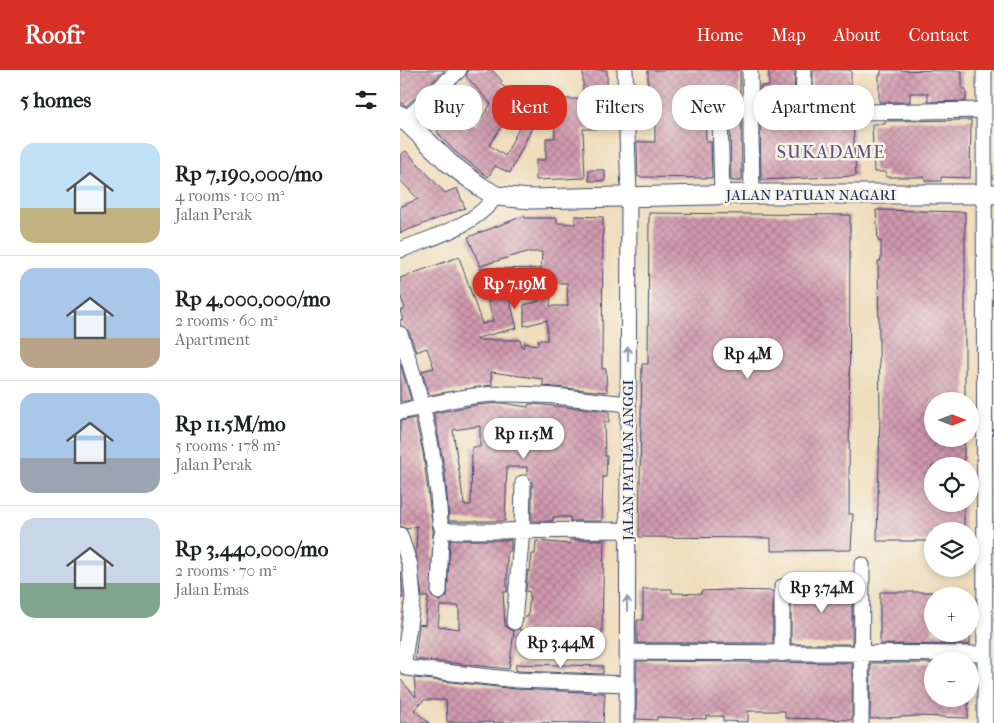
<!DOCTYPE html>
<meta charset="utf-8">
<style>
body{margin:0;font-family:"IM FELL French Canon",serif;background:#f6f6f6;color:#202124;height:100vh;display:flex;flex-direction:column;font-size:19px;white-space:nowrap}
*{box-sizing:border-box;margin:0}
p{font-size:16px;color:#757577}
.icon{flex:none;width:28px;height:28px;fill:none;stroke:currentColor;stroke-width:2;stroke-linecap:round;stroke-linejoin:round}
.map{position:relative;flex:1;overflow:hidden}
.details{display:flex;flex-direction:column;background:#fff;width:400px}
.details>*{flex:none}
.top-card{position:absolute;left:15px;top:15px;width:475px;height:45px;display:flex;gap:10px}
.needle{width:32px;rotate:90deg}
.tools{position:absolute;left:524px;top:322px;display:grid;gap:10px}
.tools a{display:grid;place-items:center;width:55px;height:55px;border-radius:50%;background:#fff;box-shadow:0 2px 8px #0003;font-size:25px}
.price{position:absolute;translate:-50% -42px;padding:0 11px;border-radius:18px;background:#fff;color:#222;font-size:16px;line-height:32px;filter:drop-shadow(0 1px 2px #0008)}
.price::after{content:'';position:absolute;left:50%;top:30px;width:15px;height:11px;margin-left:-8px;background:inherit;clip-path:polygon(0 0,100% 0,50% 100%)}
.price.active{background:#d93025;color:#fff}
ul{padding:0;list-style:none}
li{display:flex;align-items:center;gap:15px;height:125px;padding:0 20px}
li+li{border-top:1px solid #e0e0e0}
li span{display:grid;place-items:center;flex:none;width:140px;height:100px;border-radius:15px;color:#555}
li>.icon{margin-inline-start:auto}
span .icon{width:60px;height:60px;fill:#fffc;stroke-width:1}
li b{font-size:21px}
h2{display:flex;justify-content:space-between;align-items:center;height:60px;padding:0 20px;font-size:21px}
.tag{padding:0 18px;border-radius:20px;background:#fff;box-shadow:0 2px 8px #0003;font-size:18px;line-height:45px}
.tag.active{background:#d93025;color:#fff}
header{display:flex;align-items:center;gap:30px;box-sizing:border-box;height:70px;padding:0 25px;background:#d93025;color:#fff}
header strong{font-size:24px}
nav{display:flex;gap:28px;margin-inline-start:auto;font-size:18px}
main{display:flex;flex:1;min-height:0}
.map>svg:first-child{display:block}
.building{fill:url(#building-cross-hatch);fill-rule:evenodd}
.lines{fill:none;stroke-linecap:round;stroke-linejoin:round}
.minor-casing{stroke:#3b496c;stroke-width:17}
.major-casing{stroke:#3b496c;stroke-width:21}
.minor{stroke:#fff;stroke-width:15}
.major{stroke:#fff;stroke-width:19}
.oneway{stroke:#8d97ae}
.labels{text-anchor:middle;stroke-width:5;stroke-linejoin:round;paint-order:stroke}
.street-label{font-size:15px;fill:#1b2f5e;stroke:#f7f3e8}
.quarter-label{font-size:18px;letter-spacing:1px;fill:#5b547a;stroke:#f7f3e8}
</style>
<header>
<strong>Roofr</strong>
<nav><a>Home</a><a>Map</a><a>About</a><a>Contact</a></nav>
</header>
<main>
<section class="details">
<h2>5 homes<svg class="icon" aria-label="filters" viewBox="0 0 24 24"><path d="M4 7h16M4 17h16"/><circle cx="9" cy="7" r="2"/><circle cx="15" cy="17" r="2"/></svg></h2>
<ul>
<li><span style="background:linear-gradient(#bfe0f5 65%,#c2b280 0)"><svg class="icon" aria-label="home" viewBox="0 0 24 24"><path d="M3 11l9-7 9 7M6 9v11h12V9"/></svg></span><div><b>Rp 7,190,000/mo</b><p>4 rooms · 100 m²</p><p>Jalan Perak</p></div></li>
<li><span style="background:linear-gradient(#a9c7e8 70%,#b9a48a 0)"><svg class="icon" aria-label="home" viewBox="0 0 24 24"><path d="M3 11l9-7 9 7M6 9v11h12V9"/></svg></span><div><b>Rp 4,000,000/mo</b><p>2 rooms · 60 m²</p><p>Apartment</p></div></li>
<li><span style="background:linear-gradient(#a9c7e8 65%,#9aa5b1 0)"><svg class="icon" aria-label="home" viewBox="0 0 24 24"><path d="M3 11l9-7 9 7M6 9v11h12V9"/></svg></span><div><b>Rp 11.5M/mo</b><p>5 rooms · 178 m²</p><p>Jalan Perak</p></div></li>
<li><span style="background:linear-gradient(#c9d6e8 65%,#7fa58c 0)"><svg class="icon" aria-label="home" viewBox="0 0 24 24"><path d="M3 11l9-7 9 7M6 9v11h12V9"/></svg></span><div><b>Rp 3,440,000/mo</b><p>2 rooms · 70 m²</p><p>Jalan Emas</p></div></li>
</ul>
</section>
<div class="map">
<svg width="594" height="653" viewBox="0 0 594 653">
<defs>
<pattern id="building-cross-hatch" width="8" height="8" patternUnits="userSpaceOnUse" patternTransform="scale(1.25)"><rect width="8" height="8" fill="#d199ae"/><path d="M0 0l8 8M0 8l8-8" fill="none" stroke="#a97d91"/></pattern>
</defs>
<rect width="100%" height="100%" fill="#f7f3e8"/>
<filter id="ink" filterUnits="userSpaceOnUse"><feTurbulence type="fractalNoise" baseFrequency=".02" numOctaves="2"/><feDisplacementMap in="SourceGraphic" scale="10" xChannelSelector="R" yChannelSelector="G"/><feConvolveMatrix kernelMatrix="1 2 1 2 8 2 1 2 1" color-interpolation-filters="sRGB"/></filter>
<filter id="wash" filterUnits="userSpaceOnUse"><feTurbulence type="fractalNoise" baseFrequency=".0096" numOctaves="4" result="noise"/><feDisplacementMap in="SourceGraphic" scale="20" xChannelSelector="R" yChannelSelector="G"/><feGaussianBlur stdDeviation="1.12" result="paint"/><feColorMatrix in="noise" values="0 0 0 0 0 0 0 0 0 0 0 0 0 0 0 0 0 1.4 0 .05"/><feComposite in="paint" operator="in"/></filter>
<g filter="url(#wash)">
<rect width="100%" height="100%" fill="#efdcba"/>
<g id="blocks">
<path class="building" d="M0,0h45l-39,36 -6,-4z
M68,0h24l10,11 -2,3 21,14 -32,47 16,11 30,-60 10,5 -35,72 -15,-7 -7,11 -35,-27 -16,-18 7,-6 -15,-16 18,-16 29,32 15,-22 -25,-28z
M183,0h24l1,59h-25l2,49 -49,2v-20h10v-22h9l-1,-39h29z
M248,0h92v28h-35l1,44h5l1,36 -74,-1 -1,-35h18v-24h-7z
M369,0h26l-1,31 -33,-1v-14h8z
M413,0h38v32l-38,-1z
M481,0l81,1v18h4v12l-38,1v-9h-18v9h-31v-27h2z
M330,48h11l1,63h-11z
M360,48l93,3 3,55 -95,4z
M571,50l-1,58 -29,-1v4h-16v-4h-39v-5h-12l-2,-48h13v-3z
M6,81l39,42 12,-5 8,20 -65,25v-26l18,-8 -18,-19v-25z
M189,100h16v11h-16z
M476,140l89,2v189h-33v38h32v27h-32v38h32v27h-32v10h-55l3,-126 -2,-154h3v-20h-3z
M249,143l201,2 -1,299h4l-2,36 -80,1v-13l-132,-1 3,-173h6z
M124,146l1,2h32v5l18,1v-8l28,1 -1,152h4l1,23 -64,-6v-7l-52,-7 1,13 -63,10 -7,-24 12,-3 -7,-20 -11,4 -7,-21 -9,-6v-5l3,-1 -3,-8 5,-2 -5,-15v-16l59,-21 23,67 11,-3 -13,-53 61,1 1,-17h-15l-47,14 -12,-29zM124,204v10h15v17l-15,4v21l23,-6v20h-9v5l-14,-2v4h-2l-2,-7h-43v-2l40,-10 -12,-47zM151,213h16l1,23h-18z
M0,293l11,37 -11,2z
M102,333l26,4 1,-3h3l77,7v11h-5l1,34h2l-1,21h-3l-1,44h-32v-4h-17v4h-21v-38l-5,-8v-8h-20l-2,54h-56l-4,-49 -11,-59 43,-8zM80,356v21h-8l-1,58h-7l-11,-75z
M15,348l8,34 10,79 -2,65 8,5 8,-4 3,-57h61v11h-4v41h-4l2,34 9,5 -5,38 -94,-10 4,-35 6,1 3,-28h-6l-6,-42 1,-29 -10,3 -7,-3v-105zM40,536h19v23l-21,-3z
M170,470h34l-2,93h-45l-38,-3 5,-13h4l2,-25 -4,-1 2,-20h2l2,-17h3l1,-13 34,3z
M0,502h1l2,26h-3z
M391,515h61v59h-61z
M243,519h29v4l29,1v-3l27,-1 45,1v52h-136v-23h6z
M480,522h52v42h38v11l-90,-1z
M237,591l215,2v57l-67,-2v-7h-37v11l-25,-1v-5h-17v3l-49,-2v3l-21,-1z
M471,593h61v36h36v19l-51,-2 -47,3z
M116,594l87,2v8l-84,-3 -3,-1z
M14,608l102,11 89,4 -2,30 -156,-1 -1,-22h-22l-10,10 15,13h-29v-44l16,18z"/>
</g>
</g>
<g filter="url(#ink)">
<use href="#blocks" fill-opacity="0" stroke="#3b496c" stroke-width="1"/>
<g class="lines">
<g class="minor-casing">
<path id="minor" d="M225,0l4,126 -2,527
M350,0l2,124
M584,0l1,653
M403,40l1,-40
M0,52l5,-2 54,-50
M322,125l-2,-79 5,-8 136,4 123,-2
M0,180c33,-13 75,-24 96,-54
M0,264c22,62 37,123 40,188l2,6 8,3 177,-1
M0,342c34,-8 67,-18 102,-18 42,-1 84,6 126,10
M0,465l10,30 3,33 -9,62 3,8 110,12 110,4
M39,522l2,-54 3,-9
M114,552l8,-92 1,-47
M227,582l358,2
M382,584v-67
M461,653l1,-158"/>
</g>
<g class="major-casing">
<path id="major" d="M0,45l49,48 32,24 15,9 35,3 221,-5h242"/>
</g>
<use href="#minor" class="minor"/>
<use href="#major" class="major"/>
</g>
<defs><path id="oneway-shaft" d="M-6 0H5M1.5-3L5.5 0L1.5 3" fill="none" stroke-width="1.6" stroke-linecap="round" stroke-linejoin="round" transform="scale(1.25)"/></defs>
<g class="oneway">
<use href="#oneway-shaft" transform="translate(228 284) rotate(-90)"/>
<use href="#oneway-shaft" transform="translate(227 534) rotate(-90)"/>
</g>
</g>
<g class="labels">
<g class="street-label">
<text x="411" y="130">JALAN PATUAN NAGARI</text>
<text transform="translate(228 390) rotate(-90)" y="5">JALAN PATUAN ANGGI</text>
</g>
<g class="quarter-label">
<text x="431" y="88">SUKADAME</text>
</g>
</g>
</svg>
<div class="tools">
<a><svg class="needle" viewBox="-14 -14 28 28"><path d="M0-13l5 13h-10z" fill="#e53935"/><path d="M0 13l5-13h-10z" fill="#757577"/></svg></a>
<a><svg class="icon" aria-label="locate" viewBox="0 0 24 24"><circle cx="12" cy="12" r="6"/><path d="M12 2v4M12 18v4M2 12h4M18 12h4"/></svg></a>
<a><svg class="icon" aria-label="layers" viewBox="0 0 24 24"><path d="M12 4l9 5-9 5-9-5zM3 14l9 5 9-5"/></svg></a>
<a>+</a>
<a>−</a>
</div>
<b class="price active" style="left:115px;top:240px">Rp 7.19M</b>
<b class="price" style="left:348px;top:310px">Rp 4M</b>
<b class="price" style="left:124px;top:390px">Rp 11.5M</b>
<b class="price" style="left:422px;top:544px">Rp 3.74M</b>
<b class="price" style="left:161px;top:599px">Rp 3.44M</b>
<div class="top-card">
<a class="tag">Buy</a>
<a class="tag active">Rent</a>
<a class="tag">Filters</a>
<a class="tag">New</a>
<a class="tag">Apartment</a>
</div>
</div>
</main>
